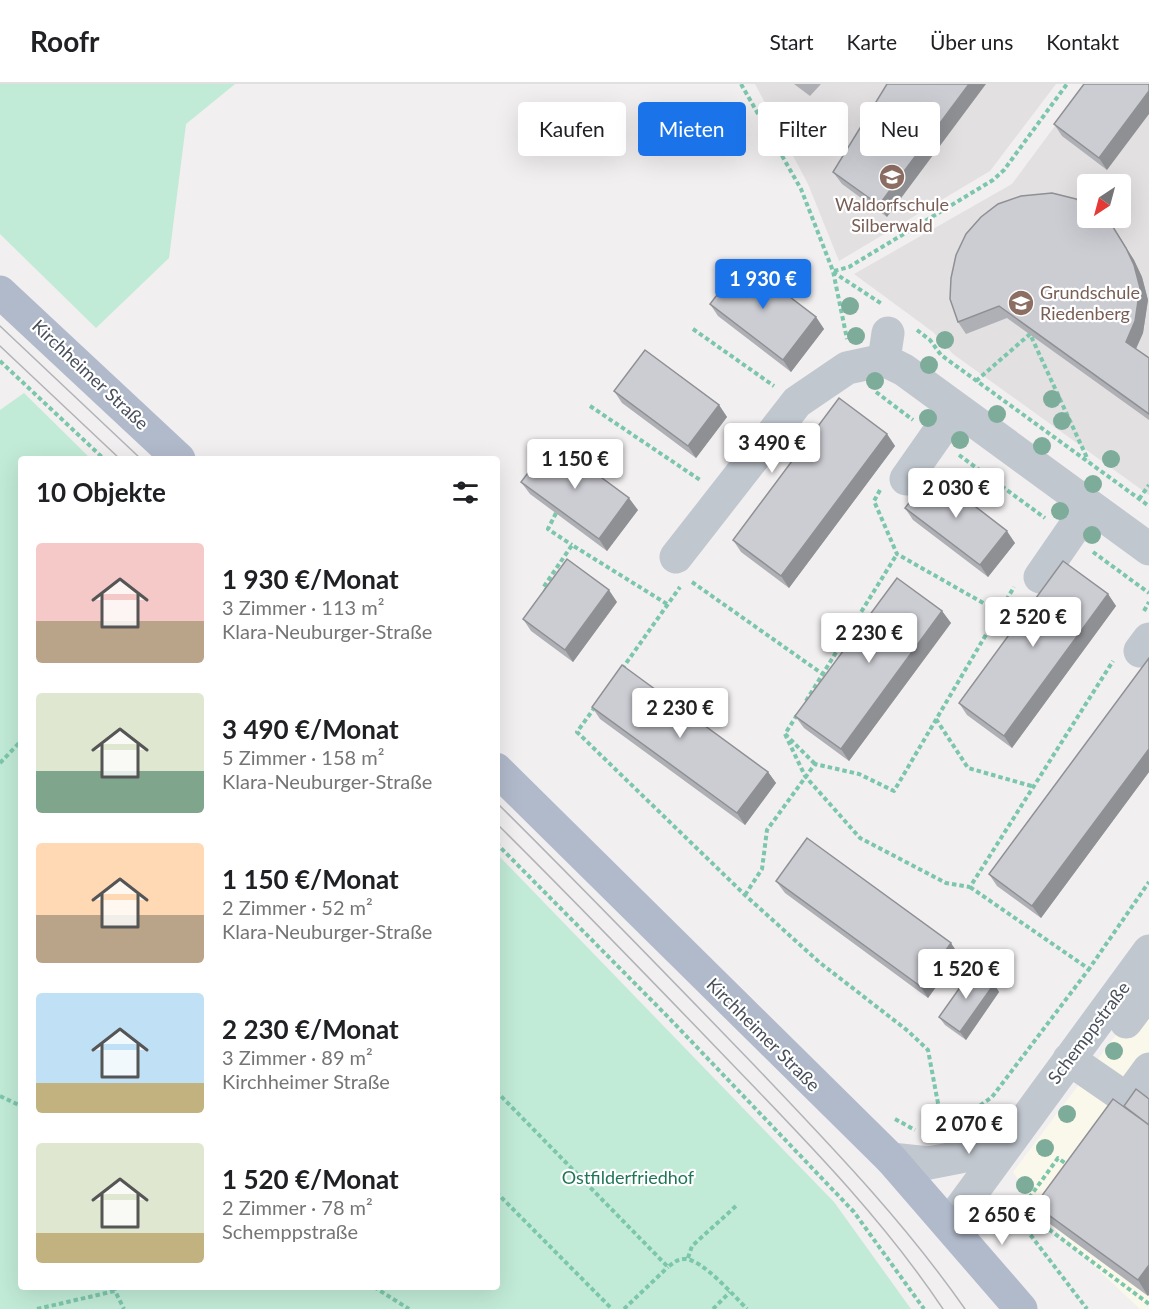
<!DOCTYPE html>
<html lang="de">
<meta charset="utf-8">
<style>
body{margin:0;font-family:Lato,sans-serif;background:#f6f6f6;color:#202124;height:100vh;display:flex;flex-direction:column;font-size:22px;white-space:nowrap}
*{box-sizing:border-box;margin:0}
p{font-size:20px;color:#757577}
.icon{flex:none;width:33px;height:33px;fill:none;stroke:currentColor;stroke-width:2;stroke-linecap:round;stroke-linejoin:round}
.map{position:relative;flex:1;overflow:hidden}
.sheet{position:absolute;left:18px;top:372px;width:482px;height:834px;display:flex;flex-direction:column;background:#fff;border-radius:6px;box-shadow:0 6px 24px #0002}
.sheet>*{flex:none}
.guide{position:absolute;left:518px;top:18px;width:542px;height:54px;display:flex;gap:12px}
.needle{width:39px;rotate:216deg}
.fabs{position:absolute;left:1077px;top:90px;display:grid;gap:12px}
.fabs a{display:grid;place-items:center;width:54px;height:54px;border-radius:6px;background:#fff;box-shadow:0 6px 24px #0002;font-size:30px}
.price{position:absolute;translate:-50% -51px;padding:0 14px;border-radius:6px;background:#fff;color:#222;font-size:20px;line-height:39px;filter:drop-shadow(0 2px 3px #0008)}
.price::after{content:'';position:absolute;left:50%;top:36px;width:18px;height:14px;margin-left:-9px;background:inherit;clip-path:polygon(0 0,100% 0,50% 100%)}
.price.active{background:#1a73e8;color:#fff}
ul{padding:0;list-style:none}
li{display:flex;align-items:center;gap:18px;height:150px;padding:0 18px}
li span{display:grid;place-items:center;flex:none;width:168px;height:120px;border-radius:6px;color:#555}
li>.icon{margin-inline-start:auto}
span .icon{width:72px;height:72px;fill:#fffc;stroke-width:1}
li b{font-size:26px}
h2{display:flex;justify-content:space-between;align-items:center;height:72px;padding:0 18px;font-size:26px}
.pill{padding:0 21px;border-radius:6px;background:#fff;box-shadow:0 6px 24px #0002;font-size:21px;line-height:54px}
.pill.active{background:#1a73e8;color:#fff}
header{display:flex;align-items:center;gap:36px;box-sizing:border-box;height:84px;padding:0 30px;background:#fff;border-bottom:2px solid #e0e0e0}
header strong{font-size:28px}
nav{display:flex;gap:33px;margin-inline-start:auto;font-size:21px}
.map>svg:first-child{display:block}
.commercial{fill:#faf8ea}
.education{fill:#e2e0e0;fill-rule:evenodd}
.green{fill:#c1ebd7}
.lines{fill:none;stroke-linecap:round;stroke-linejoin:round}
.path{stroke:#7cc6ac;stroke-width:4;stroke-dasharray:4.5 3;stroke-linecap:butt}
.minor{stroke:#c1c7cf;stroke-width:33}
.major{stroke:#b1bacb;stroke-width:33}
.tram{stroke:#b1b3b8;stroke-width:1.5}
.tree{fill:#7eac9b}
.wall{fill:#afb0b5}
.shaded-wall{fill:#8f9094}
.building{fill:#cccdd3;stroke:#8f9094;stroke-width:1.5}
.labels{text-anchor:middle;stroke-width:4.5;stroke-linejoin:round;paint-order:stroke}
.education-label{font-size:18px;fill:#785e54;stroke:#fff}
.street-label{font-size:18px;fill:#484f5a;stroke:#fff}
.park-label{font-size:18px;fill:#207557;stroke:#fff}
</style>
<header>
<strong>Roofr</strong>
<nav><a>Start</a><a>Karte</a><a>Über uns</a><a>Kontakt</a></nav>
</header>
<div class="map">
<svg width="1149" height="1225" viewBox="0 0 1149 1225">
<rect width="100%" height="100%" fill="#f1efef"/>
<path class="commercial" d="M1149,907v318h-9l-94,-88 -33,-49z"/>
<path class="education" d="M755,0h301l-66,87 -151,90 -31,-77z
M1086,0h63v411l-196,-141 -20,-22 -79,-58 158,-90zM1088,100h32v34h-32z"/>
<path class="green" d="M0,0h235l-49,40 -17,134 -73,70 -96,-94z
M24,309l67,66h-70v828h475l1,-433 337,348 77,107h-911v-899z"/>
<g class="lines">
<path class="path" d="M741,0l60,105 32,82 14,68
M834,187l15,-4 144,-87 11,-10 63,-86
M833,188l49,32
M693,245l81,57
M917,246l13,10 11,15 208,151
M0,277l104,98
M976,297l54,-47 58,126
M876,308l37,28
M590,322l110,74
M959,371l86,63
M880,406l-6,11 23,53 102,58
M1139,415l10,-14
M556,429l-8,16 24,16
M1093,468l56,41
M692,498l132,93
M548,507l-5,-3 29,-43 95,59
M1144,527l5,-9
M622,585l58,-82
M806,617l91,-147
M595,623l-18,25 168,163 74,67 89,69 20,19 15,80
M797,631l-12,19 30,30
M936,635l32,49 67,19
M785,650l20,42 55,62 86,45 24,4 143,-226
M0,679l21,-22
M496,759l174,176 184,193 70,97
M970,803l119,82 60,-87
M745,811l17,-26 5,-39 48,-66 44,10 35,17 120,-204
M496,1007l172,176c5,-4 9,-8 17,-8 17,0 49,37 62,50
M0,1012l21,10
M974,1026l18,-13 97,-128
M895,1035l20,11
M496,1108l116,117
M1001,1117l28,32 58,76
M1045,1130l-6,8 110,82
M1016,1132l42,-58 11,8
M688,1174l4,-12 44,-40
M113,1203l11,22
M374,1203l35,22
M37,1225l78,-18
M624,1225l44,-42
M713,1225l17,-17"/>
<path class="minor" d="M884,276l4,-27
M906,395l49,-70
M676,473l121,-155 50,-34 37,-8 20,10 245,179
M1040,493l49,-71
M1140,567l9,-12
M1126,938l23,-31
M1069,975l58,40 22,-30
M891,1075l38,4 31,-6 54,-34
M949,1140l200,-273"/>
<path class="major" d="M0,208l179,167
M496,685l395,390 130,150"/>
<path class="tram" d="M0,242l141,133
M0,262l120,113
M496,718c88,87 173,175 258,263 74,78 149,155 211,244
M496,739c80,79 158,160 236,241 75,78 151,155 211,245"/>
</g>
<g class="tree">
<circle cx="850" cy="222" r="9"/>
<circle cx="856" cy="252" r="9"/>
<circle cx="945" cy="256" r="9"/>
<circle cx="929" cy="281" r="9"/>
<circle cx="875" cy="297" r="9"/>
<circle cx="1052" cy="315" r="9"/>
<circle cx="997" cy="330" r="9"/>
<circle cx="928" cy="334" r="9"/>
<circle cx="1062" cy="337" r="9"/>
<circle cx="960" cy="356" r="9"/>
<circle cx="1042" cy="362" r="9"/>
<circle cx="1111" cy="375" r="9"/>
<circle cx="1093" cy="400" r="9"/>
<circle cx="1060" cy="427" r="9"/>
<circle cx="1092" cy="451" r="9"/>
<circle cx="1114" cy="967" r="9"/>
<circle cx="1067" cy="1030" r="9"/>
<circle cx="1045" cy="1064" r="9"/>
<circle cx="1025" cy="1101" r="9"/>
</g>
<path class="wall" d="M794,0h27l-11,12z
M887,0v133l-45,-33 -9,-12z
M1084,0l23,86 -45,-34 -8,-12z
M1121,155l13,21 8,17 6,23 -5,33 -7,16 13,9v62l-142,-102 -41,16 -8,-12z
M710,220l106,13 8,12 -33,43 -73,-56z
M614,307l105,14 8,12 -31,41 -74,-55z
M887,350l8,12 -106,142 -48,-36 -8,-12z
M521,398l117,28 -31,41 -77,-57z
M905,424l110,35 -27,34 -75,-57z
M1108,510l8,12 -104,142 -45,-33 -8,-12z
M617,518l-44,60 -42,-31 -8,-12z
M942,527l9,12 -102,138 -45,-33 -9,-12z
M1149,574v114l-108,146 -44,-32 -8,-12z
M592,623l176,65 8,11 -31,42 -145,-106z
M776,797l183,74 -31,43 -143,-105z
M994,900l5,8 -33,48 -21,-15 -6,-8z
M1124,1022l24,190 -102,-75 -11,-16z"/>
<path class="shaded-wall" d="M969,0h17l-99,133 -8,-12z
M1149,7v23l-42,56 -8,-12z
M1113,143l21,33 8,17 6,23 -5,33 -9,20 -8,-11z
M816,233l8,12 -33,43 -8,-12z
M719,321l8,12 -31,41 -8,-12z
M887,350l8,12 -106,142 -8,-12z
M629,414l9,12 -31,41 -8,-12z
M1007,447l8,12 -27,34 -8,-12z
M609,506l8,12 -44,60 -8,-12z
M1108,510l8,12 -104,142 -8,-12z
M942,527l9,12 -102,138 -8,-12z
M1149,665v23l-108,146 -9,-12z
M768,688l8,11 -31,42 -8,-12z
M951,859l8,12 -31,43 -8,-12z
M994,900l5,8 -33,48 -6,-8z
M1149,1181v30l-1,1 -10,-16z"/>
<path class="building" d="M887,0h82l-90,121 -46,-33z
M1084,0h65v7l-50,67 -45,-34z
M1052,109l24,6 12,6v13h16l9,9 13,21 8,17 6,23 -5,33 -9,21 23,16v56l-150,-108 -41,16 -8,-23 1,-21 5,-23 10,-21 15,-17 17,-13 23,-8z
M743,177l73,56 -33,43 -73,-56z
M645,266l74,55 -31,41 -74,-55z
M839,314l48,36 -106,142 -48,-36z
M552,357l77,57 -30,41 -78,-57z
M932,389l75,58 -27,34 -75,-57z
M567,475l42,31 -44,60 -42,-31z
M1063,477l45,33 -104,142 -45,-33z
M897,494l45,33 -101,138 -46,-33z
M1149,574v91l-117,157 -43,-32z
M622,581l146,107 -31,41 -145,-106z
M807,754l144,105 -31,43 -144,-105z
M973,885l21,15 -34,48 -21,-15z
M1136,1005l13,10v26l-25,-19z
M1113,1015l36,26v140l-11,15 -103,-75z"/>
<defs>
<g id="school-disc" transform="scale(1.35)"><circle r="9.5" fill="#8d6e63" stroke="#fff"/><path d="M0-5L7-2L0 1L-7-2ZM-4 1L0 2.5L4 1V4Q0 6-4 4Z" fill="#fff"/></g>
</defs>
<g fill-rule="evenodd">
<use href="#school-disc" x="892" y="93"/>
<use href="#school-disc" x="1021" y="219"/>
</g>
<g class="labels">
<g class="education-label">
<text x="892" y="127">Waldorfschule<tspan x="892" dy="21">Silberwald</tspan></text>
<text x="1040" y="215" text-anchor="start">Grundschule<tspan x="1040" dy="21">Riedenberg</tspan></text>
</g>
<g class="street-label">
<text transform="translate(90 291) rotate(43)" y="6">Kirchheimer Straße</text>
<text transform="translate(1089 949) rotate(-53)" y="6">Schemppstraße</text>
<text transform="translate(763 951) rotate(45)" y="6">Kirchheimer Straße</text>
</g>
<g class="park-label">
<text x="628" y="1100">Ostfilderfriedhof</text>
</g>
</g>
</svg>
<div class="fabs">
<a><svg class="needle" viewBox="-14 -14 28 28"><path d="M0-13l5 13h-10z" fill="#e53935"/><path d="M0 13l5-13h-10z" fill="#757577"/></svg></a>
</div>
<b class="price active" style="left:763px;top:226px">1 930 €</b>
<b class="price" style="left:772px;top:390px">3 490 €</b>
<b class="price" style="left:575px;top:406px">1 150 €</b>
<b class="price" style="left:956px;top:435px">2 030 €</b>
<b class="price" style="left:1033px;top:564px">2 520 €</b>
<b class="price" style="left:869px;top:580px">2 230 €</b>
<b class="price" style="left:680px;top:655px">2 230 €</b>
<b class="price" style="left:966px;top:916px">1 520 €</b>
<b class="price" style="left:969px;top:1071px">2 070 €</b>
<b class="price" style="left:1002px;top:1162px">2 650 €</b>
<div class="guide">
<a class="pill">Kaufen</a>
<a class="pill active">Mieten</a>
<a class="pill">Filter</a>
<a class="pill">Neu</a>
</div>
<section class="sheet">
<h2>10 Objekte<svg class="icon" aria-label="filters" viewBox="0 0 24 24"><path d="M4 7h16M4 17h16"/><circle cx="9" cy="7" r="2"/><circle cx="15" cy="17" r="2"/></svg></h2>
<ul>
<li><span style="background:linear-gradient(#f6c9c9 65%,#b9a48a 0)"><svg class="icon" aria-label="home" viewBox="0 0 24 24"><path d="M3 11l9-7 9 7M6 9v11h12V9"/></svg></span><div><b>1 930 €/Monat</b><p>3 Zimmer · 113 m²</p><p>Klara-Neuburger-Straße</p></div></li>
<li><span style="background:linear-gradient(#dfe7d0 65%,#7fa58c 0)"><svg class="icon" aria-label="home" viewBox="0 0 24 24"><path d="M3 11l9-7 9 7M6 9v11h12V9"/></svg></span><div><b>3 490 €/Monat</b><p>5 Zimmer · 158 m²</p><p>Klara-Neuburger-Straße</p></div></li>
<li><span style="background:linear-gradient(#ffd9b3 60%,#b9a48a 0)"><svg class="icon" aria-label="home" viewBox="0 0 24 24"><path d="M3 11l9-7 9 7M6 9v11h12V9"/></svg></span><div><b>1 150 €/Monat</b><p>2 Zimmer · 52 m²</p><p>Klara-Neuburger-Straße</p></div></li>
<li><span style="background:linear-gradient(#bfe0f5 75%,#c2b280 0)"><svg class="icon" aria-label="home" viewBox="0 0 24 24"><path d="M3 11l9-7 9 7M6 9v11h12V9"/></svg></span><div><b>2 230 €/Monat</b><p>3 Zimmer · 89 m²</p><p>Kirchheimer Straße</p></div></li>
<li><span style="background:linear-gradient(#dfe7d0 75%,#c2b280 0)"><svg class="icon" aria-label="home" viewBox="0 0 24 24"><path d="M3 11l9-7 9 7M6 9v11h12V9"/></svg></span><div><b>1 520 €/Monat</b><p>2 Zimmer · 78 m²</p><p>Schemppstraße</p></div></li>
</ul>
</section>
</div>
